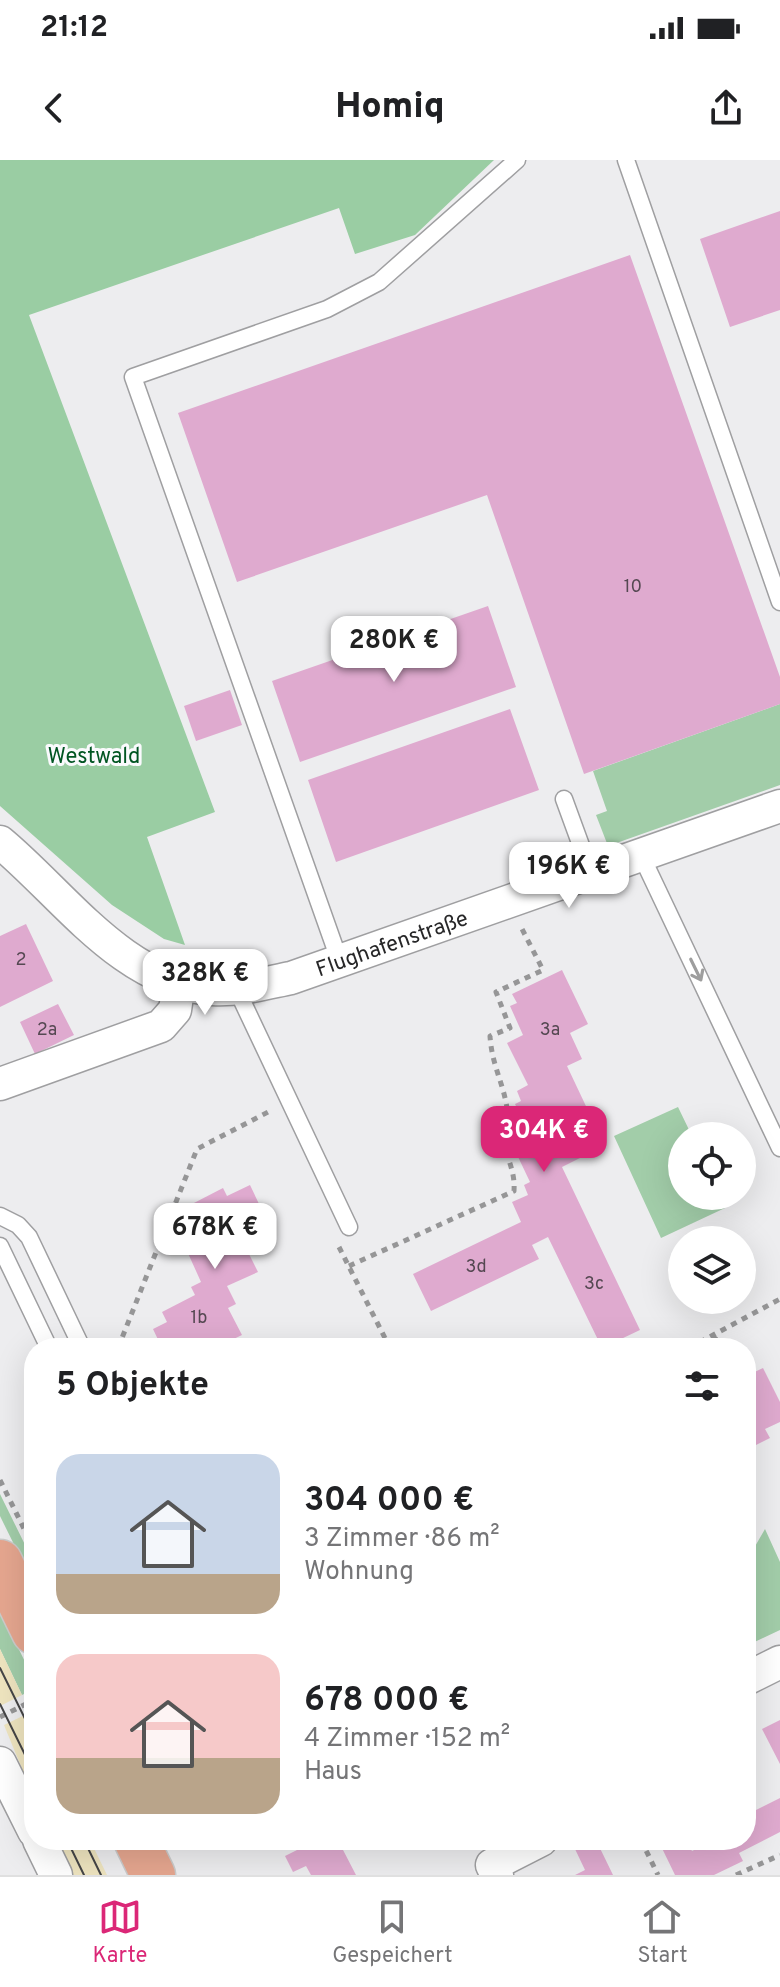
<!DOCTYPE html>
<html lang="de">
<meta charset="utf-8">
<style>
body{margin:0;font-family:Overpass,sans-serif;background:#f2f2f2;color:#202124;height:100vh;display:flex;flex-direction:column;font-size:30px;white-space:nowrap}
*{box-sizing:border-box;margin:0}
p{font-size:26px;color:#757577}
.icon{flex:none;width:44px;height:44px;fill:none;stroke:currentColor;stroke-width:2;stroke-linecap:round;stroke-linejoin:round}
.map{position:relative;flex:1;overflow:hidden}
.panel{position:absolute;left:24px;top:1178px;width:732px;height:512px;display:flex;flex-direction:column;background:#fff;border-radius:32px;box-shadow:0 8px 32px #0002}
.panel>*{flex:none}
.buttons{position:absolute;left:668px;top:962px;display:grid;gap:16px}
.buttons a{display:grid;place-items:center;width:88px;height:88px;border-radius:50%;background:#fff;box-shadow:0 8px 32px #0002;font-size:40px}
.price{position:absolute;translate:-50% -68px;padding:0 18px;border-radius:16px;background:#fff;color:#222;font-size:26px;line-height:52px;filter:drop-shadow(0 2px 4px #0008)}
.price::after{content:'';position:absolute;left:50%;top:48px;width:24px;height:18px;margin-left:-12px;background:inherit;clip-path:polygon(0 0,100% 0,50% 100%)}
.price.selected{background:#db2777;color:#fff}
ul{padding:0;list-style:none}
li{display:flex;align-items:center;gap:24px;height:200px;padding:0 32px}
li span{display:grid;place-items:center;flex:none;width:224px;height:160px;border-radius:24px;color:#555}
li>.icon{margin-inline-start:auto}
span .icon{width:96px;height:96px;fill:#fffc;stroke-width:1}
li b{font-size:34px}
h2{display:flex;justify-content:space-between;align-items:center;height:96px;padding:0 32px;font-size:34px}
.status{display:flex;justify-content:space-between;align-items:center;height:56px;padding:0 40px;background:#fff;direction:ltr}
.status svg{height:22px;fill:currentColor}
header{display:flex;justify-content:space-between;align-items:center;height:104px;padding:0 32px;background:#fff;font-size:36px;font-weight:800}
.dock{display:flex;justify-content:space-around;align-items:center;height:112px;border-top:2px solid #e0e0e0;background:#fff;font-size:22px;color:#757577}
.dock a{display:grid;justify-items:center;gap:4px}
.dock .selected{color:#db2777}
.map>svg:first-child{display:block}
.green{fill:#a2cda9}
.forest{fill:#9acda3}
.sand{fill:#eee4bf}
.building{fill:#dfaacf}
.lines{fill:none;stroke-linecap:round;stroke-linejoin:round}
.service-casing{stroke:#9f9fa1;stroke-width:19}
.minor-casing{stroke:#9f9fa1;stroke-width:35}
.primary-casing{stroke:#cbcbcb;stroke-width:47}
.path{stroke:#969697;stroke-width:5;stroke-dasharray:6 6;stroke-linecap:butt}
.service{stroke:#fff;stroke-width:16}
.minor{stroke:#fff;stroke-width:32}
.primary{stroke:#e5a68f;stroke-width:44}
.tram{stroke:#454546;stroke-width:2}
.oneway{stroke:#9e9e9e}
.labels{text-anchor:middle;stroke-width:6;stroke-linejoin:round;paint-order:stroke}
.number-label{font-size:18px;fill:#554852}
.park-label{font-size:22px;fill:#052;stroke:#fafafd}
.street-label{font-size:22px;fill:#272728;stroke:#fafafd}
</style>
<div class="status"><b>21:12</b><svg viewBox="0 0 49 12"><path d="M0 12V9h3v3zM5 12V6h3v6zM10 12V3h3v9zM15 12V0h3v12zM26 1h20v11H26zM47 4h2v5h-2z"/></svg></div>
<header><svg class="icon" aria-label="back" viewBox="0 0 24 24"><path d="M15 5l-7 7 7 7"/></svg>Homiq<svg class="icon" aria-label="share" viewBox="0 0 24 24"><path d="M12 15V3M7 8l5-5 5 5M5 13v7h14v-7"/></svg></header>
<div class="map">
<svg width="780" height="1715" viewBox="0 0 780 1715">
<rect width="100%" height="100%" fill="#ededef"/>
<path class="green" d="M780,544v81l-172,61 -12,-31 11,-4 -14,-40z
M678,947l14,29h-10v60h37l6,12 -64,30 -47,-102z
M0,1334l34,69v22l-34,-69z
M765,1369l15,33v68l-34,16v-84z
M0,1451l34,69v9l-12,6 -22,-46z"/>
<path class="forest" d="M0,0h494l-79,75 -60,19 -16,-46 -310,107 186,497 -68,25 38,108 -21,-6 -52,-34 -112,-99z"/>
<path class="sand" d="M0,1489l22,46 -22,11z
M29,1553l5,11v74l-30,-73z
M55,1680h35l17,35h-35z"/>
<path class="building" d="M780,51v99l-50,17 -30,-88z
M630,95l150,422v27l-196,70 -97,-279 -250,87 -59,-169z
M488,446l28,81 -216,75 -28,-81z
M230,530l12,35 -46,16 -12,-35z
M510,549l29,81 -203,72 -28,-82z
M26,764l27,57 -53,26v-71z
M562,810l26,54 -18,9 12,26 -15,7 26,55 -19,9 12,25 -24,12 78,163 -38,18 -54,-111 -16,8 7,14 -108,52 -18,-37 108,-52 -9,-20 16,-7 -4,-10 6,-3 -20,-42 18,-9 -13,-27 6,-3 -4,-10 11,-6 -21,-42 16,-8 -13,-29 7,-3 -5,-9z
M58,844l16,31 -39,19 -15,-32z
M250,1025l21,44 -28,13 15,30 -31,14 9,18 -8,4 14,27 -27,13h-53l-9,-19 14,-7 -5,-10 33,-17 -4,-8 10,-5 -14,-31 16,-8 -10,-20 7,-3 -8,-16 31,-16 4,8z
M763,1208l17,34v20l-15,7 5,9 -24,12v-74z
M780,1560v44l-18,-35z
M780,1638v34l-41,21 4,8 -29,14h-39l-17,-35h28l6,11 22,-11h32v-31l2,5z
M292,1680h67l-17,8 14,27h-45l-5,-9 -13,6 -8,-16 12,-6z
M592,1680h4l17,35h-38l10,-5 -10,-21z"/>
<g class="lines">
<g class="service-casing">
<path id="service" d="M626,0l154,442
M564,639l27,74
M641,695l139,293
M340,802l-207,-585 194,-68 52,-27 138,-122
M236,828l113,239
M0,1056l18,9 11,12 53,111
M0,1086l49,102"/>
</g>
<g class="minor-casing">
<g id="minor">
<path id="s1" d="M0,682c63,52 124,142 212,147 26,2 54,-6 79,-11l489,-172"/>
<path d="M0,924l161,-58 14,-16 4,-27"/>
<path d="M746,1519l34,-17"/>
<path d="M0,1603l34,68"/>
<path d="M39,1680l17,35"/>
<path d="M497,1715l-5,-10 49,-25"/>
</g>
</g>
<g class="primary-casing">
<path id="primary" d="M0,1402l34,70
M136,1680l17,35"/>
</g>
<path class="path" d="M339,1087l51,101
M349,1106l165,-75c1,-17 -4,-26 -9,-43 -3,-10 4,-21 3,-31 -2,-30 -16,-49 -18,-81l20,-8 -14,-36 47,-22 -22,-43
M118,1188l79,-199 73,-38
M689,1188l91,-49
M707,1188l9,-12
M0,1320l30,61
M0,1557l34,-17
M641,1680l17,35
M736,1715l44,-20"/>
<use href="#service" class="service"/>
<use href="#minor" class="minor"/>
<use href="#primary" class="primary"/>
<path class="tram" d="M0,1508l34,69
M0,1544l34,69
M67,1680l17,35
M84,1680l17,35"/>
</g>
<defs><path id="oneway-shaft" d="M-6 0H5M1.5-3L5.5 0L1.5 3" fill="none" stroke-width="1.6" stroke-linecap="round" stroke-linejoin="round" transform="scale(2)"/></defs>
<use class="oneway" href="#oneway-shaft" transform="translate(696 810) rotate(64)"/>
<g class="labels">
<g class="number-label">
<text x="633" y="432">10</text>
<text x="21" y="805">2</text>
<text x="47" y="875">2a</text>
<text x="550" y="875">3a</text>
<text x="476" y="1112">3d</text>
<text x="594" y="1129">3c</text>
<text x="199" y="1163">1b</text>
</g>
<g class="park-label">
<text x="94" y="603">Westwald</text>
</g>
<g class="street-label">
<text dy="8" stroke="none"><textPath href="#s1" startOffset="450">Flughafenstraße</textPath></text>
</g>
</g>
</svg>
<div class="buttons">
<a><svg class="icon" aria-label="locate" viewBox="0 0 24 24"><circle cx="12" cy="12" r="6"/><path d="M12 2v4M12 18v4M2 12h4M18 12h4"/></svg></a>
<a><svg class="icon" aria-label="layers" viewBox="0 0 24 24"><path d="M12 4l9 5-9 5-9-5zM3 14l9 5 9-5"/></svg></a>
</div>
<b class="price" style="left:394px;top:524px">280K €</b>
<b class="price" style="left:569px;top:750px">196K €</b>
<b class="price" style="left:205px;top:857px">328K €</b>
<b class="price selected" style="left:544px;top:1014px">304K €</b>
<b class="price" style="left:215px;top:1111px">678K €</b>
<section class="panel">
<h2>5 Objekte<svg class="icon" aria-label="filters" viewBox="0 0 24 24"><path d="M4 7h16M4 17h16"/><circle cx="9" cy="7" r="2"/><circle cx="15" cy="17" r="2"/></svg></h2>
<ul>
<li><span style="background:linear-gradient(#c9d6e8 75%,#b9a48a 0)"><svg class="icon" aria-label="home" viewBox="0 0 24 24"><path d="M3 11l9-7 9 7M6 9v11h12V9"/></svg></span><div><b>304 000 €</b><p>3 Zimmer · 86 m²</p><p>Wohnung</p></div></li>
<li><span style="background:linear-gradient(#f6c9c9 65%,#b9a48a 0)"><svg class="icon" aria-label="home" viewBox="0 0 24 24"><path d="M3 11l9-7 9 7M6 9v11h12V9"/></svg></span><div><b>678 000 €</b><p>4 Zimmer · 152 m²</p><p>Haus</p></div></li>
</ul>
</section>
</div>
<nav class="dock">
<a class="selected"><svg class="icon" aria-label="map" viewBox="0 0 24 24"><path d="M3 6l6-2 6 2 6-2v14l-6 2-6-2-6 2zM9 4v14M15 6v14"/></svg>Karte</a>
<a><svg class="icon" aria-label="saved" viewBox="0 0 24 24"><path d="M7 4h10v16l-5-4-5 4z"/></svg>Gespeichert</a>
<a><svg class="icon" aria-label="home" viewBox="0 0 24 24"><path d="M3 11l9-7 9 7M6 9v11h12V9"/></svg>Start</a>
</nav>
